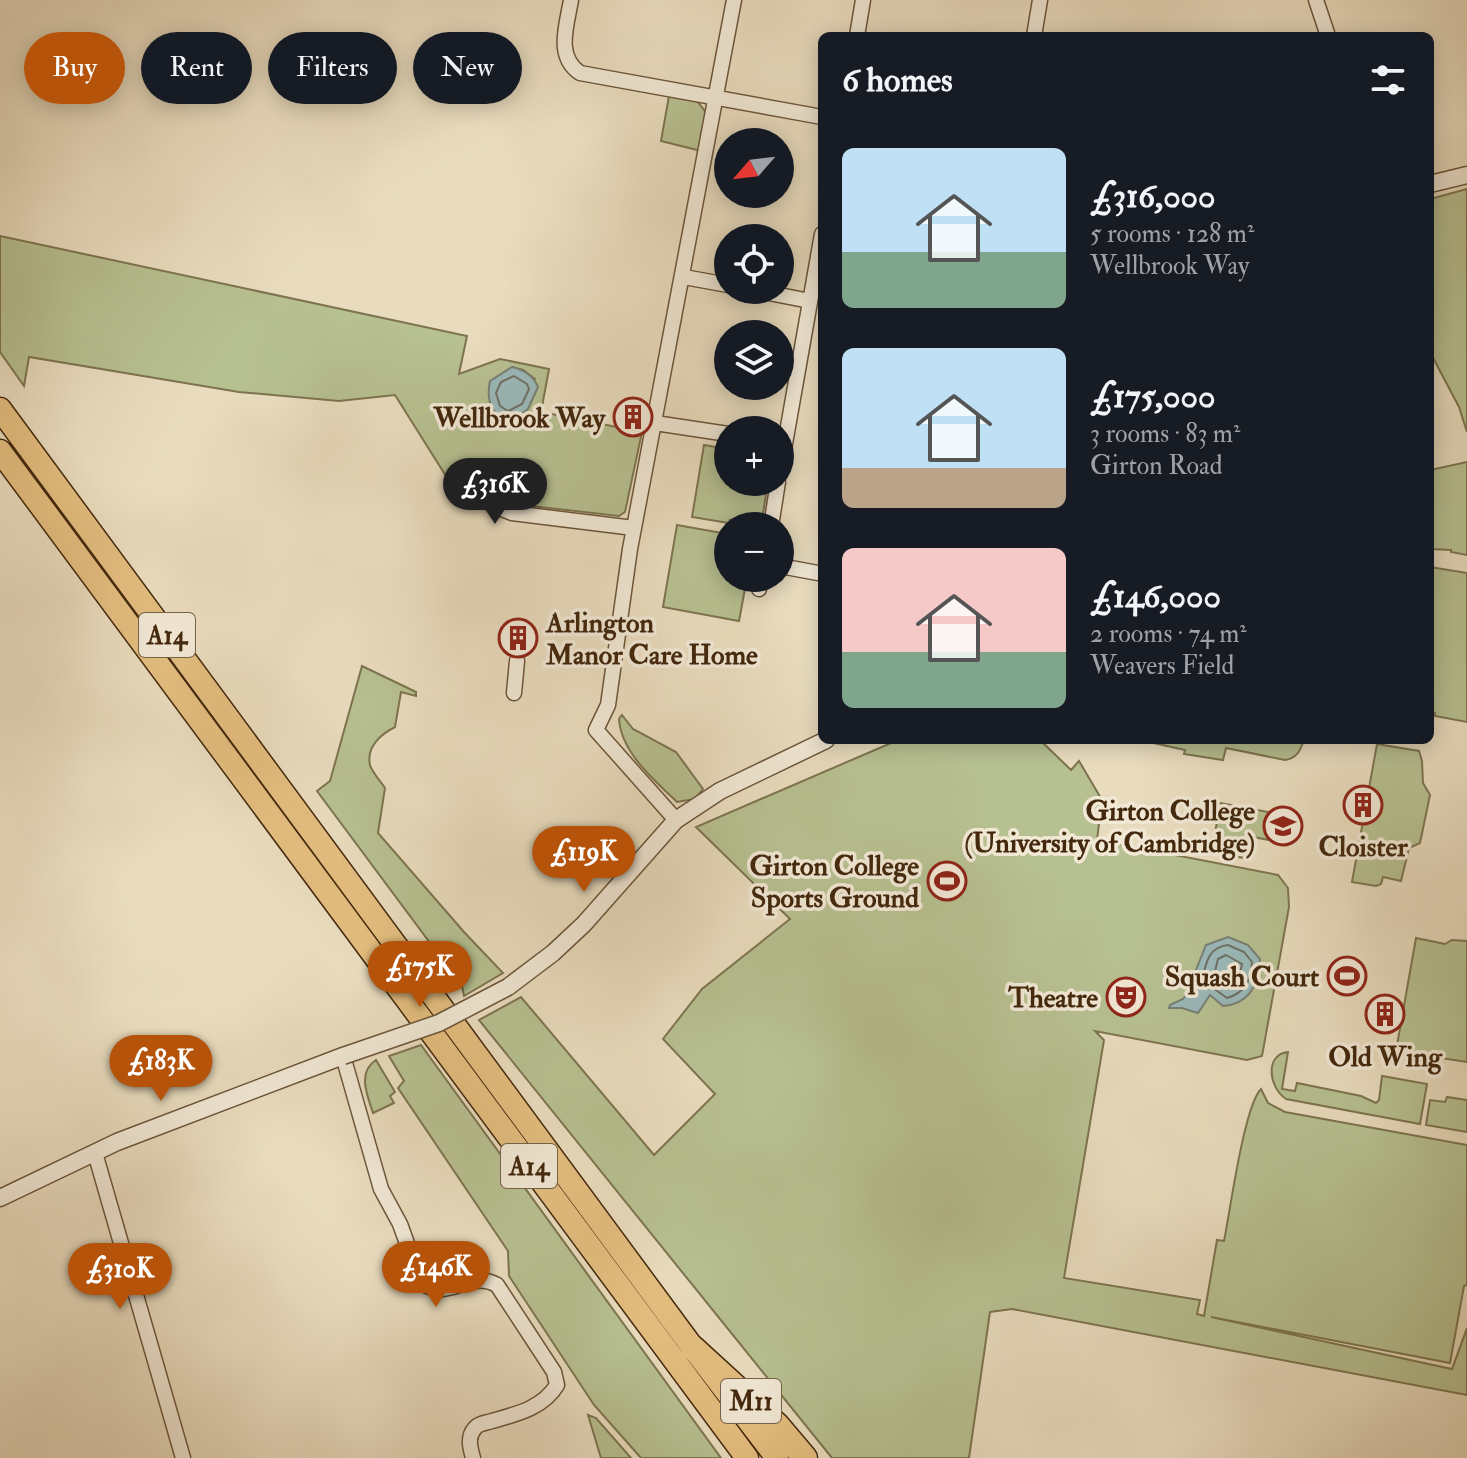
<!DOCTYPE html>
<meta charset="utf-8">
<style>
body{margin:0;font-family:"IM FELL Double Pica",serif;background:#20242c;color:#f1f3f6;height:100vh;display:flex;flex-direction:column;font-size:30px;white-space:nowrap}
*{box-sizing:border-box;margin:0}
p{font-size:26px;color:#9ea1a6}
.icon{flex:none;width:44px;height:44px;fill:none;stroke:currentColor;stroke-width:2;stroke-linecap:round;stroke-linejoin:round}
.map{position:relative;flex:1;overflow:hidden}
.panel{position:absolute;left:818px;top:32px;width:616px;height:712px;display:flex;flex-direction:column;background:#171b24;border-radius:12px;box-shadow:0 4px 20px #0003}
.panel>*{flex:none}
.banner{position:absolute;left:24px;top:32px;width:674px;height:72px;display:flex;gap:16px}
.needle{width:52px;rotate:242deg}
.tools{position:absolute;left:714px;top:128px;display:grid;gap:16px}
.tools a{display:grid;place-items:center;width:80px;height:80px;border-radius:50%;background:#171b24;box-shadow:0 4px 20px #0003;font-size:40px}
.price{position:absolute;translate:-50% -68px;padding:0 18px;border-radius:28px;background:#b45309;color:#fff;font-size:26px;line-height:52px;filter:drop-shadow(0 2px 4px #0008)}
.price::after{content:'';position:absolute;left:50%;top:48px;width:24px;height:18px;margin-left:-12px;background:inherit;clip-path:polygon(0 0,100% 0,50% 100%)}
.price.active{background:#222;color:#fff}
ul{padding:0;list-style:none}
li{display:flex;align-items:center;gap:24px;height:200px;padding:0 24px}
li span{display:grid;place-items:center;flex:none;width:224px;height:160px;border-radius:12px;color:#555}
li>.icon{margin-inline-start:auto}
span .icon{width:96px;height:96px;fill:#fffc;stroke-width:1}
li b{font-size:34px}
h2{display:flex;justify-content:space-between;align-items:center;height:96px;padding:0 24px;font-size:34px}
.tag{padding:0 28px;border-radius:36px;background:#171b24;box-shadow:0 4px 20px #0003;font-size:28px;line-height:72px}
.tag.active{background:#b45309;color:#fff}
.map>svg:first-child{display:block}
.green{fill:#b7c091;stroke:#7d744f;stroke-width:2;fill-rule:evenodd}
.water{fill:#9ab9ba;stroke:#777f75;stroke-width:2}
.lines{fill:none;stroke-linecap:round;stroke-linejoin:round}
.shore{stroke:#6e7064;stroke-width:2}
.minor-casing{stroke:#6c5539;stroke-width:17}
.tertiary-casing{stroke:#6c5539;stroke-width:19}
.trunk-casing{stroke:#43280d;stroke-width:25}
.motorway-casing{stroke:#43280d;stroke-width:27}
.minor{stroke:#f1e8d5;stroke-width:14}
.tertiary{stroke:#f1e8d5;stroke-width:16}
.trunk{stroke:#e4be7f;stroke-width:22}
.motorway{stroke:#e4be7f;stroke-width:24}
.tertiary-bridge-casing{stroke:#6c5539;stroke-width:19;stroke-linecap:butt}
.tertiary-bridge{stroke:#f1e8d5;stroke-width:16}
.labels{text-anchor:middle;stroke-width:7;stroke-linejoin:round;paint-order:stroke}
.shield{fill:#f1e8d5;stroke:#776249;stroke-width:2}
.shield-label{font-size:26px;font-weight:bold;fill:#43280d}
.poi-label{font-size:28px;font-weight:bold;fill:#43280d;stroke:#f1e8d5;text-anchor:end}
</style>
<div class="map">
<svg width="1467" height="1458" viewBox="0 0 1467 1458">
<rect width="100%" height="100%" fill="#e9dcbe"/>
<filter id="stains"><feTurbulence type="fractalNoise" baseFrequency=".0025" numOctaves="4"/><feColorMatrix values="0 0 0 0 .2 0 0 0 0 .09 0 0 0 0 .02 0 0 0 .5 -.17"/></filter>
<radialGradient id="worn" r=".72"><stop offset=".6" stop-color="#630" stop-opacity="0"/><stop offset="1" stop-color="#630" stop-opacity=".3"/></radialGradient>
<path class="green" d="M669,96l28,5 11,14 -7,36 -40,-10z
M1467,189v243l-8,-25 -29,-55v-153z
M0,236l467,100 -8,38 41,-15 49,10 -8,43 101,20 -17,80 -6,4 -105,-12 -22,-17 -46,-11 -51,-81 -56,6 -100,-9 -210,-35 -5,29 -24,-34zM512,367l11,3 12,9 -30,40 -10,-6 -6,-9 17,-32z
M704,445l24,4v33h40l-7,44 -30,-1 -1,-6 -1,4 -37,-6z
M1467,462v93l-16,-3v-2l-21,-1v-79z
M677,525l51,9v44h19l-8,43 -76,-14z
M1430,567l37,6v149l-32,-6v-3l-5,-1z
M362,666l54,26v4l-15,-4 -6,35c-14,7 -29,20 -25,38 2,7 11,17 15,23l-7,45 86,99 39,41 -39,23 -2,-10 -145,-195 13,-10z
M622,715l11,14 43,23 27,37 -8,10 -18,3c-23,-22 -56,-50 -58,-83z
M898,740h142l31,30 8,-9 23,39 -5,40 181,35 10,13 1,19 -27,149 -15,4 -152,-29 9,9 -40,238 136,22 -3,14 7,2 13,-76 7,1c6,-29 20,-135 37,-152l7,14 17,9 182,33v140l-3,1 -14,77 -239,-46 241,52 15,-41v67l-455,-86 -22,3 -21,146h-137l-353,-438 42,-23 133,158 61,-61 -52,-55 39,-50 88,-70 -94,-92z
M1140,740h164c-4,11 -7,18 -19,20l-59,-12 -3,12 -39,-6 1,-4z
M1377,744l42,7 3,10 1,22 7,12 -10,48 -11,5 -8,33 -18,-4 -2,7 -5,2 -24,-4z
M1220,803l53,10 -4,27 -16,-3 -4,22 -37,-7z
M1416,938l29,6 7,-4 15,1v121l-71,-11z
M421,1045l300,413h-80l-47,-53 -85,-129 -1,-25 -110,-163 6,-7 -15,-25z
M1288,1052l-6,37 13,2 2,-8 64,13 15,7 3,-3 3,-24 45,8 -7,40 -134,-25c-18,-12 -21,-45 2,-47z
M376,1060l19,32 -5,4 4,7 -21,10c-6,-18 -16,-41 3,-53z
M1447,1097l20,3v32l-41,-7 4,-25 15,2z
M588,1415l8,3 35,40h-30z"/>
<path class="water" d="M512,367c12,3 21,8 26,20l-10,22 -15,11c-22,-2 -27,-20 -23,-39z
M1228,937l20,8 12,14c-1,24 -10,45 -37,47l-13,-11 -12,18 -16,-5h-13l1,-3 13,-6 3,-4 20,-50z"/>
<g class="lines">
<path class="shore" d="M514,376l13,8 2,5 -7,15 -14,7 -8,-5 -4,-13 5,-11z
M1228,945l16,7 8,10c-1,18 -7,31 -25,36l-14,-10 -10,1 -3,-4c7,-19 5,-37 28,-40z
M1226,955l16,9 -3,14 -10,9 -15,-12 4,-16z"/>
<g class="minor-casing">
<path id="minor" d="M571,0c-4,25 -16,56 9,73l242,44
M1316,0l12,36
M857,36l6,-36
M1034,36l6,-36
M684,277l44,8
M754,290l56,11
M655,423l73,11
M780,472l42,-238
M493,498l9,11 10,4 122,15
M771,526l7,-44
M780,566l38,7
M759,589l2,-11
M514,693l3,-32
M676,820l-80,-90 12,-25 22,-156 104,-549
M343,1056l38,133 19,35 21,58c27,21 47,-13 76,3l57,87 3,13c-14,23 -40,29 -65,36 -6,2 -13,2 -17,7 -8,9 -5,19 -2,30
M95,1153l88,305"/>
</g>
<g class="tertiary-casing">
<path id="tertiary" d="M1430,184l37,-9
M508,987l45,-34 31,-29 92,-104 44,-29 106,-51
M0,1198l117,-56 226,-86"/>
</g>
<g class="trunk-casing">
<path id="trunk" d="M0,409l693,939 84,110
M0,451l747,1007"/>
</g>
<g class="motorway-casing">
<path id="motorway" d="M693,1348l84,77 28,33"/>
</g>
<use href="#minor" class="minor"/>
<use href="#tertiary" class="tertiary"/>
<use href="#trunk" class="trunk"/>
<use href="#motorway" class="motorway"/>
<g class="tertiary-bridge-casing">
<path id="tertiary-bridge" d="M343,1056l96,-33 69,-36"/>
</g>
<use href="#tertiary-bridge" class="tertiary-bridge"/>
</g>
<defs>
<g id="building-ring" transform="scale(2)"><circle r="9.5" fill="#f1e8d5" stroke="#8f2418" stroke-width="1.5"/><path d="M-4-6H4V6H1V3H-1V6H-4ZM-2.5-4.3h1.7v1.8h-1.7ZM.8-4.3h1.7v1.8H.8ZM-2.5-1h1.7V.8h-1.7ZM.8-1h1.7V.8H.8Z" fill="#8f2418"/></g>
<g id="university-ring" transform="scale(2)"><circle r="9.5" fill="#f1e8d5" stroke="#8f2418" stroke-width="1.5"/><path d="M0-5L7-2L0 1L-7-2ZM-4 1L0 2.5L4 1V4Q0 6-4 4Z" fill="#8f2418"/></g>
<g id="stadium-ring" transform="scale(2)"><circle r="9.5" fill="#f1e8d5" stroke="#8f2418" stroke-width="1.5"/><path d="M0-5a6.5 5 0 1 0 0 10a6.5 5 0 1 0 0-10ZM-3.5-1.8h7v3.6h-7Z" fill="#8f2418"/></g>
<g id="theatre-ring" transform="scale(2)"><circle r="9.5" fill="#f1e8d5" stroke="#8f2418" stroke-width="1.5"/><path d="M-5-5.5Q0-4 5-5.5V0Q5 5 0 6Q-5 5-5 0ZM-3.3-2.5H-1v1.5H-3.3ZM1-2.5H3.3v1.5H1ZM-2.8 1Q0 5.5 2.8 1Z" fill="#8f2418"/></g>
</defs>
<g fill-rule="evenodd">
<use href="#building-ring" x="633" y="417"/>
<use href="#building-ring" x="518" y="638"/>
<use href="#building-ring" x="1363" y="805"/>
<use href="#university-ring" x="1283" y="826"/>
<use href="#stadium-ring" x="947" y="881"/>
<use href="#stadium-ring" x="1347" y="976"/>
<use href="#theatre-ring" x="1126" y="997"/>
<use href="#building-ring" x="1385" y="1014"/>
</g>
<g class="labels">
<g class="shield">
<rect x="139" y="613" width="56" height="44" rx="6"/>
<rect x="501" y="1144" width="56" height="44" rx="6"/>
<rect x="721" y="1379" width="60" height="44" rx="6"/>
</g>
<g class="shield-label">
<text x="167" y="644">A14</text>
<text x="529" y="1175">A14</text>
<text x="751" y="1410">M11</text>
</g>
<g class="poi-label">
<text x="605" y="427">Wellbrook Way</text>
<text x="546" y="632" text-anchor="start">Arlington<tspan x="546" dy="32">Manor Care Home</tspan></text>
<text x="1255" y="820">Girton College<tspan x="1255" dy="32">(University of Cambridge)</tspan></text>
<text x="1363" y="856" text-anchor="middle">Cloister</text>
<text x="919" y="875">Girton College<tspan x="919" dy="32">Sports Ground</tspan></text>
<text x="1319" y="986">Squash Court</text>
<text x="1098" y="1007">Theatre</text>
<text x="1385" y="1066" text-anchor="middle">Old Wing</text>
</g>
</g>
<rect width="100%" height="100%" filter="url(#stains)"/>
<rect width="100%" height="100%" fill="url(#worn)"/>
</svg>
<div class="tools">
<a><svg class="needle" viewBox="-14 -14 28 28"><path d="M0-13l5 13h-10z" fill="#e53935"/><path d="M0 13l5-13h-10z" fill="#9ea1a6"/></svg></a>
<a><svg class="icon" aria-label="locate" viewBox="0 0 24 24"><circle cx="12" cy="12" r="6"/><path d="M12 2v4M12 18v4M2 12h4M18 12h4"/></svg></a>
<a><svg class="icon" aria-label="layers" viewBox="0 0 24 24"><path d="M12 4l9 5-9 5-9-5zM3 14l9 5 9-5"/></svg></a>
<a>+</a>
<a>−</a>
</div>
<b class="price active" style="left:495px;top:526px">£316K</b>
<b class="price" style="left:584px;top:894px">£119K</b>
<b class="price" style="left:420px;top:1009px">£175K</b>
<b class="price" style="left:161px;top:1103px">£183K</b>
<b class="price" style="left:436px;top:1309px">£146K</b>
<b class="price" style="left:120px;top:1311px">£310K</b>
<div class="banner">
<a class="tag active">Buy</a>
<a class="tag">Rent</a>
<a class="tag">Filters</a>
<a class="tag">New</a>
</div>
<section class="panel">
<h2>6 homes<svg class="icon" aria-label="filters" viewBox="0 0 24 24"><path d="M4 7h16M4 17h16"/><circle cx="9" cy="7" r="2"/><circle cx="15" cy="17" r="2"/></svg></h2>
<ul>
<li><span style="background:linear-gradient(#bfe0f5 65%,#7fa58c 0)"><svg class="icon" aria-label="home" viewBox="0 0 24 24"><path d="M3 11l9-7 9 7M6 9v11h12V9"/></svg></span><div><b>£316,000</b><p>5 rooms · 128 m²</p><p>Wellbrook Way</p></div></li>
<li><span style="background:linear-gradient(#bfe0f5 75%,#b9a48a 0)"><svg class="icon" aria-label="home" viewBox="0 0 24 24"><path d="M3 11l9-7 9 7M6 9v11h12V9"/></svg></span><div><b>£175,000</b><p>3 rooms · 83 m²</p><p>Girton Road</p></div></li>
<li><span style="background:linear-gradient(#f6c9c9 65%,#7fa58c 0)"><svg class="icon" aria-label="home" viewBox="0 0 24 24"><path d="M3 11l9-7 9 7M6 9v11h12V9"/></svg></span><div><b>£146,000</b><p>2 rooms · 74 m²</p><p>Weavers Field</p></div></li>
</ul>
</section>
</div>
